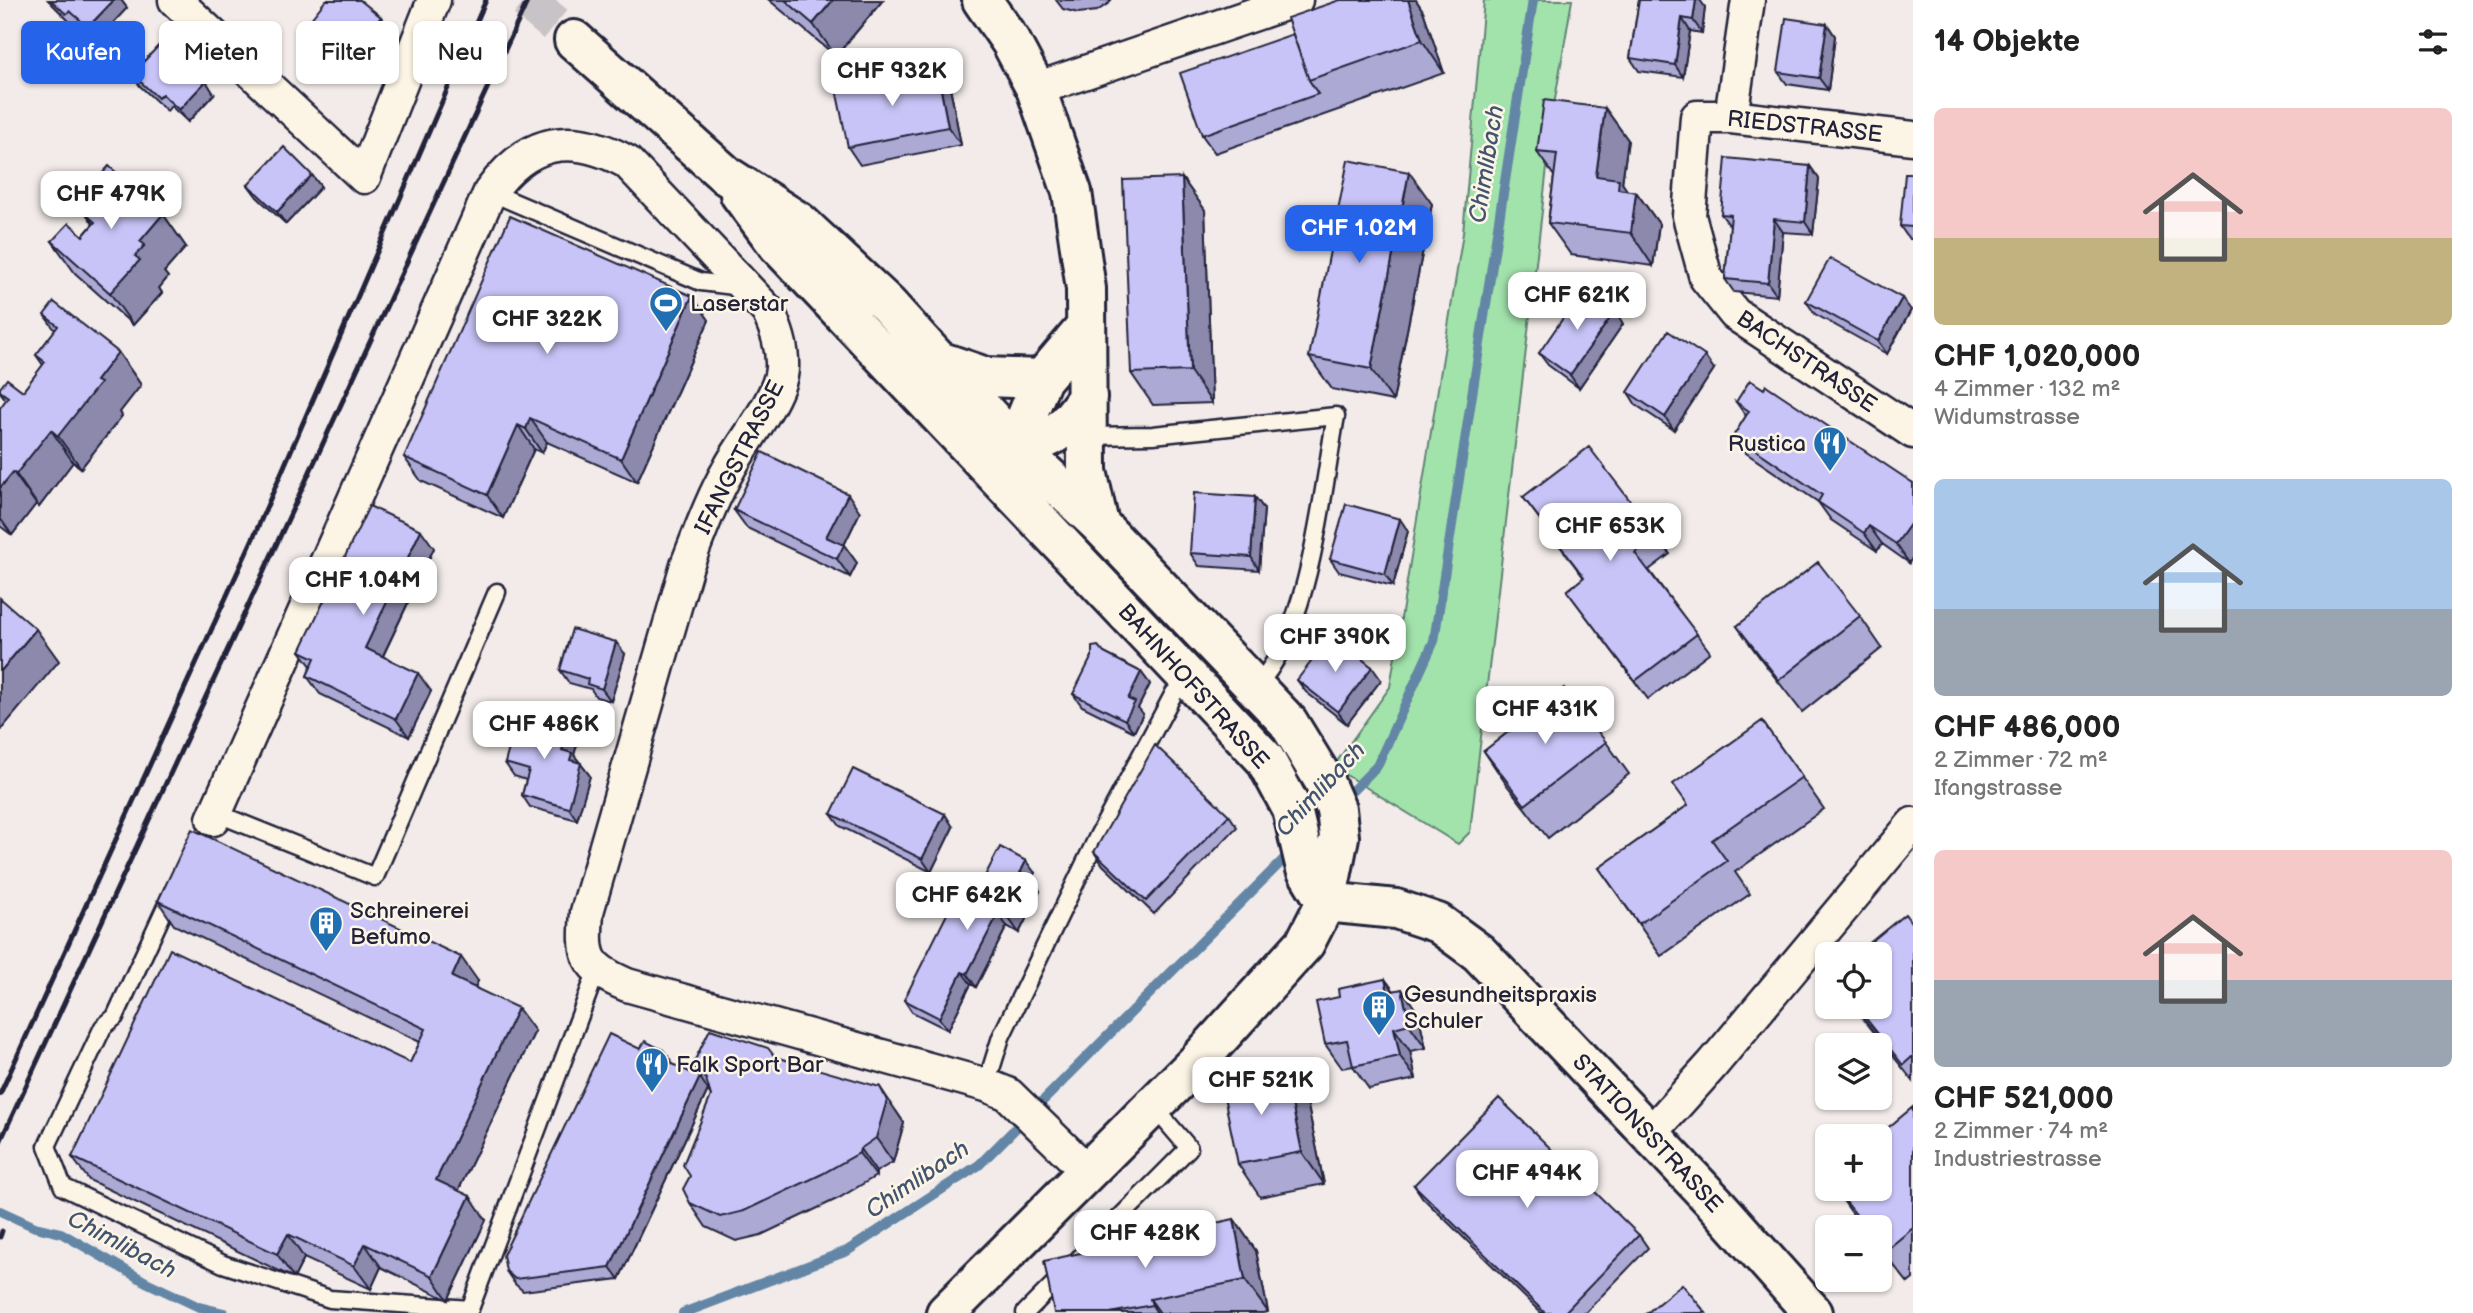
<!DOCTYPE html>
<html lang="de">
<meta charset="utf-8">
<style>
body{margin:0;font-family:"Balsamiq Sans",sans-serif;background:#f6f6f6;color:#222;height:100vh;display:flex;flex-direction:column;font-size:26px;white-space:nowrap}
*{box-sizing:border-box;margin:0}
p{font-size:23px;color:#767676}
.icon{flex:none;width:38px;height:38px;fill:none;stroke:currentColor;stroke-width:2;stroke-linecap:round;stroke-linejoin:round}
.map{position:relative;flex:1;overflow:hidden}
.sheet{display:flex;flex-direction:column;background:#fff;width:560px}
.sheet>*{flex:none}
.hud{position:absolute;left:21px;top:21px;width:665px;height:63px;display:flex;gap:14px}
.tools{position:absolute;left:1815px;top:942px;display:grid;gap:14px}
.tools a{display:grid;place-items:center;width:77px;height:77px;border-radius:10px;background:#fff;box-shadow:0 2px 5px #0004;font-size:35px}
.price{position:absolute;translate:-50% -60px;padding:0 16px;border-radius:14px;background:#fff;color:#222;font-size:23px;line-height:46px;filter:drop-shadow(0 2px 4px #0008)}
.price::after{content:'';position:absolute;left:50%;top:42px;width:21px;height:16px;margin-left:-10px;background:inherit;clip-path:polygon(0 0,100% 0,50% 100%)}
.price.selected{background:#2563eb;color:#fff}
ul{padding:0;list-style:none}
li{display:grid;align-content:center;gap:14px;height:371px;padding:0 21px}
li span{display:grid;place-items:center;height:217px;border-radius:10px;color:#555}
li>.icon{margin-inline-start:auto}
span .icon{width:126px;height:126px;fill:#fffc;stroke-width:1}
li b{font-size:30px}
h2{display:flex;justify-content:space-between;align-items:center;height:84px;padding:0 21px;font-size:30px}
.tag{padding:0 24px;border-radius:10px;background:#fff;box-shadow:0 2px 5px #0004;font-size:24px;line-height:63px}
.tag.selected{background:#2563eb;color:#fff}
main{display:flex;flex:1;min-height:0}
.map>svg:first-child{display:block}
.green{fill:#a2e3ac;stroke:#628274;stroke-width:2}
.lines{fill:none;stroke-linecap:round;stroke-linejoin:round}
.stream{stroke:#6386a6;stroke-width:10}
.secondary-tunnel{stroke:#c8c3c6;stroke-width:38;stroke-dasharray:38 19;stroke-linecap:butt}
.lane-casing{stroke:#22223b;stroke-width:21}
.street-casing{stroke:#22223b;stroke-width:37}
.secondary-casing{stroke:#22223b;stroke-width:44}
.lane{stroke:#fcf5e5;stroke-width:16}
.street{stroke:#fcf5e5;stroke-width:32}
.secondary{stroke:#fcf5e5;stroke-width:38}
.rail{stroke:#22223b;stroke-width:5}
.wall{fill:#aca9d4;stroke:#22223b;stroke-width:2}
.shaded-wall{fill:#8c89ad;stroke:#22223b;stroke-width:2}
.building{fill:#c8c4f7;stroke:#22223b;stroke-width:2}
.labels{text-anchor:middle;stroke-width:5;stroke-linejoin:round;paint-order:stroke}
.street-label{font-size:23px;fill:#22223b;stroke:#fcf5e5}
.poi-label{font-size:23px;fill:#22223b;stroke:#fcf5e5;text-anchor:start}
.water-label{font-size:24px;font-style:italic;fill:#425471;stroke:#fcf5e5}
</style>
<main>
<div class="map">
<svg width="1913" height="1313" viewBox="0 0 1913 1313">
<rect width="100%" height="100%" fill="#f2ebe9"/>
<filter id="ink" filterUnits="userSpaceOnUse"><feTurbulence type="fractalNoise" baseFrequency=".0143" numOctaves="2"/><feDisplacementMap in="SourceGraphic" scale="14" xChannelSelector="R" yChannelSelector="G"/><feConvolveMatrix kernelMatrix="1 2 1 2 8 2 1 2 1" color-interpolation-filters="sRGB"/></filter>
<g filter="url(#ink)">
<path class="green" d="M1484,0h88l-17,99 -85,733 -12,12 -125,-77 57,-80 73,-454z"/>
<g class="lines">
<path class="stream" d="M1341,802l36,-36 57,-125 99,-641
M0,1211l35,16 26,6 85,49 53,25 25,6
M683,1313l164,-62 132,-86 313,-314"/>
<path class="secondary-tunnel" d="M526,0l48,40"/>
<g class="lane-casing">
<path id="lane" d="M490,192l211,90 41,5
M1086,436l67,-1 183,-19c-14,76 -26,217 -81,271
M216,813l159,64 122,-285
M173,891l-58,126 -12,10 -56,119 16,41 160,77 107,35 140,10 127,-339
M986,1085l15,-48 97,-201 76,-143
M1025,1313l164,-165 -36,-42"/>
</g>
<g class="street-casing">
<path id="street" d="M175,0l189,177 70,-177
M1036,89l260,-89
M1731,117l17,-117
M1913,138l-182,-21h-34l-8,99 17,62 29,36 178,118
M213,819l277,-627c37,-52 81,-61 137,-30l141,149c8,18 15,36 14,57 -1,28 -38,73 -52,99 -18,31 -30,65 -43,98l-100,347c-3,44 -3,55 40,73l359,100 22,9 79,77
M1649,1135l63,-70 201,-241"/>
</g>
<g class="secondary-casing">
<path id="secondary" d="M982,0l29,42 25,47 36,103 14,97 1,182 12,53
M574,40l153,136 72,46 88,82 128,141 84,79 189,198 35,57 13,30 3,28 -13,65 -21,41 -108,119 -251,251
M740,194l38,51 487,514 27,50 14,60 20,33
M942,362l44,15 56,2
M997,447c50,-4 61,-7 90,-50
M1011,467l4,-22 27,-66 44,-52
M1326,902l70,7 42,14 41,30 238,252 96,108"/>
</g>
<use href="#lane" class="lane"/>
<use href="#street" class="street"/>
<use href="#secondary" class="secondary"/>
<path class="rail" d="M0,1094l254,-558 232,-536
M0,1142l528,-1142
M0,1237l2,-6"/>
</g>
<path class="wall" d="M48,0h73l6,8 -30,32 -18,-17 -4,4z
M769,0h114l-47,56z
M1056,0h55l-2,3 -12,8 -19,2 -15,-4z
M1340,0h76l7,11 21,62 -229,80 -13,-18 91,-101z
M1639,0l66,7 -3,26 -12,-2 -7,46 -44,-6 -9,-13z
M1827,24l8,12 -7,54 -41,-6 -9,-12z
M390,30l-41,50 -41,-33 -9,-13z
M132,74l82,20 -26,28 -17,-16 -4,5 -27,-25z
M950,87l11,58 -101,20 -12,-18z
M1605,108l23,32 -6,43 5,8 9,1 23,32 -6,42 -82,-11 -23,-32 6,-47 -17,-24z
M1810,166l9,13 -6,55 -30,-2 -6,64 -43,-4 -9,-13 5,-53 -9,-12z
M1913,174v65h-4l-9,-13z
M312,175l9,12 -35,37 -29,-27 -9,-12z
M1182,178l23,32 7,193 -59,2 -22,-32z
M86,192l77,22 23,33 -22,25 4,5 -9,11 3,5 -29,32 -58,-52 -23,-32 31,-5 10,-12 -6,-9 8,-10z
M1432,204l-39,197 -61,-12 -23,-32z
M692,296l17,24 -72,162 -90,-40 -5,11 -8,-4 -31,69 -82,-37 -17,-24z
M1806,301l105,9 -24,44 -72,-40z
M1615,311l8,13 -44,64 -31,-23 -9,-12z
M44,315l74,37 23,33 -21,27 2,4 -41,52 -8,-6 -34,45 -3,-3 -24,31 -12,-9v-118l6,-8 -6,-8v-4l23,3 20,-26 -7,-10 19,-25z
M1714,369l-40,61 -38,-25 -8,-13z
M1736,402l177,81 -4,80 -27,-19 -5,7 -46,-31 -13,-18 -72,-49 -12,-18 12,-19z
M1255,497l9,12 -5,61 -60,-4 -9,-13z
M1523,497l134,39 13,18 -21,16 61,82 -62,47 -81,-108 17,-13z
M734,510l126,2 -16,33 13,18 -7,14 -103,-49z
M1408,531l-15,55 -54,-14 -9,-13z
M434,548l-51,108 48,35 -22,46 -89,-43 -13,-18 4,-10 -11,-15z
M1860,616l22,32 -80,64 -42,-54 -23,-32z
M1104,653l37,19 9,12 -12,24 5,6 -9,18 -52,-26 -9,-12z
M625,654l-14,47 -15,-4 -5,-8 -22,-6 -9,-13z
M1297,680h84l-34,44 -41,-32z
M1762,721l62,88 -89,63 15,22 -89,62 -62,-88 89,-63z
M569,729l9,12 -4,14 16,21 -13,44 -47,-13 -8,-12 4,-15 -12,-4 -9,-13z
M1606,742l23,32 -81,64 -42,-54 -22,-33z
M831,814l122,13 -22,45 -91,-46z
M1229,815l8,12 -83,87 -51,-49 -9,-13z
M1035,873l-3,6 8,12 -21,42 -12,-7 -31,61 -5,-3 -23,46 -36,-18 -8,-12 69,-101z
M158,901l320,80 -3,6 60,44 -77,160 28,29 -38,80 -67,-33 -10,22 -67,-31 -10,20 -205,-98 -17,-23 338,-94 10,-21 -246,-117z
M1913,925v156l-60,-75h27z
M1385,979l9,12 24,22 8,35 -16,3 6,28 -47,10 -16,-23 -11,2 -17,-24 14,-47z
M640,1049l23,1 9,12v2l28,13 -8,-11 83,-9 121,54 8,12 -11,39 -17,10v4l-37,22 -78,37 -25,6 -30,-14 -16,-24v-27l21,-80 -3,-6 -89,189 -96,12 -8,-7 -9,-13z
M1307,1102l17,82 -64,13 -22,-33z
M1913,1107v172l-5,4 -28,-35v-21h-18l-28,-39h46z
M1414,1185l225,50 9,13 -63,65h-44l-118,-115z
M1234,1219l22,32 12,61 -5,1h-209z"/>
<path class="shaded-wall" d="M114,0h7l6,8 -30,32 -9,-13z
M833,0h50l-47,56 -23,-32z
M1408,0h8l7,11 21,62 -22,-33z
M1696,0h4l5,7 -3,26 -9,-13z
M381,17l9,13 -41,50 -9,-13z
M1682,18l8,13 -7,46 -8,-12z
M1827,24l8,12 -7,54 -9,-12z
M937,69l13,18 11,58 -13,-18z
M206,81l8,13 -26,28 -9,-12z
M1605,108l23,32 -6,43 13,19 1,-10 23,32 -6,42 -22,-33 -35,-57z
M1810,166l9,13 -6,55 -8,-12z
M1409,172l23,32 -39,197 -22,-32z
M312,175l9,12 -35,37 -9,-12z
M1182,178l23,32 7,193 -22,-32z
M163,214l23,33 -22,25 4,5 -9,11 3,5 -29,32 -23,-32 25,-37 5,-15z
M1774,219l9,13 -6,64 -9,-13z
M692,296l17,24 -72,162 -16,-23z
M1902,298l9,12 -24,44 -9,-13z
M1615,311l8,13 -44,64 -9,-13z
M118,352l23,33 -21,27 2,4 -41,52 -23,-32 38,-55z
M1705,356l9,13 -40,61 -9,-13z
M530,418l17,24 -5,11 -16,-24z
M518,425l16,24 -31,69 -16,-23z
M51,430l22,32 -34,45 -23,-33z
M13,472l23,32 -24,31 -12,-17v-30z
M848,494l12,18 -16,33 13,18 -7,14 -13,-18 -11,-22z
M1255,497l9,12 -5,61 -8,-13z
M1400,519l8,12 -15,55 -8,-12z
M1913,520v37l-4,6 -13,-19z
M1869,526l13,18 -5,7 -13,-18z
M421,530l13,18 -56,118 -13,-18z
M36,629l23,32 -59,70v-59z
M616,642l9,12 -14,47 -9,-12z
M1372,667l9,13 -34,44 -9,-12z
M1141,672l9,12 -12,24 5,6 -9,18 -9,-12 3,-21z
M418,673l13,18 -22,46 -13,-18z
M569,729l9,12 -4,14 16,21 -13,44 -8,-12 -7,-58z
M945,814l8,13 -22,45 -9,-13z
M1026,861l9,12 -3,6 8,12 -21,42 -9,-13 10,-47z
M998,914l9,12 -31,61 -9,-13z
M461,957l17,24 -9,19 -17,-23z
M962,972l9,12 -23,46 -9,-12z
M1385,979l17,24 -14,-11z
M1402,989l16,24 8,35 -17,-24z
M518,1008l17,23 -83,173 -16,-24z
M1394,1028l16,23 6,28 -16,-23z
M663,1050l9,12 -3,9 -9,-13z
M1285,1070l22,32 17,82 -22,-32z
M700,1077l8,13 -89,189 -9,-12z
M880,1087l24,36 -11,39 -17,-24z
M860,1149l16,23v4l-17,-23z
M470,1196l16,24 -38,80 -16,-24z
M1234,1219l22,32 12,61 -23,-32z
M288,1234l16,24 -10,20 -17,-24z
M365,1244l16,23 -10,22 -17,-23z
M1150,1299l10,14h-3l-5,-8z"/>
<path class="building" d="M51,0h63l-26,27 -18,-16 -4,3z
M326,0h34l21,17 -41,50 -41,-33z
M785,0h48l-20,24z
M1340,0h68l14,40 -113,40 -22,-62z
M1639,0h57l-3,20 -11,-2 -7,47 -45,-7z
M1786,18l41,6 -8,54 -41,-6z
M1293,34l16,46 9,14 -116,41 -22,-62z
M163,41l43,40 -27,29 -17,-16 -4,4 -26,-24z
M937,69l11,58 -100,20 -12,-58z
M1544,100l61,8 -9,68 23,3 -1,10 18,3 -5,41 -83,-10 9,-69 -20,-2z
M284,147l28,28 -35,37 -29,-27z
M1726,158l84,8 -5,56 -31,-3 -6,64 -43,-4 6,-64 -10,-1z
M1348,160l61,12 -38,197 -62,-12z
M109,166l54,48 -23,27 5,4 -10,11 5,4 -30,33 -58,-52 17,-18 14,13 12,-14 -8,-7 11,-13 -12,-10z
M1905,174h8v53l-13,-1z
M1182,178l8,193 -59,2 -8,-193z
M510,216l182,80 -71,163 -91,-41 -4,11 -8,-4 -31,70 -83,-38z
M1830,258l72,40 -24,43 -72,-40z
M1583,289l32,22 -45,64 -31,-22z
M54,302l64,50 -22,29 4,2 -42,53 -7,-6 -35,44 -3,-2 -13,16v-80l8,-11 -8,-6v-3l7,-9 16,12 22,-29 -9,-7 22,-29 -14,-11z
M1668,331l37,25 -40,61 -37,-25z
M1750,380l14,9 2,-4 147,98v37l-17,24 -27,-18 -5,7 -46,-31 4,-7 -88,-60 15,-24 -13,-9z
M1589,447l68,89 -22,17 62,81 -62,47 -68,-90 17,-14 -61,-80z
M762,452l86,42 -22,43 18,8 -7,14 -103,-49z
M1194,493l61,4 -4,60 -61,-4z
M1346,504l54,15 -15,55 -55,-15z
M369,506l52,24 -56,118 53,25 -22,46 -89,-43 8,-18 -15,-7z
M1818,562l42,54 -81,64 -42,-54z
M0,598l36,31 -36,43z
M572,629l44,13 -14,47 -15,-5 1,-5 -28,-9z
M1332,635l40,32 -34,45 -41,-32z
M1098,646l6,7 37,19 -13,27 7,3 -10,18 -52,-26 19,-38v-9z
M1564,688l42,54 -81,63 -41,-54z
M518,715l51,14 -7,21 10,3 -2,7 11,3 -12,45 -47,-13 7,-25 -24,-7z
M1762,721l40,56 -90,63 15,21 -88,63 -40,-56 89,-63 -15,-21z
M1155,745l74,70 -83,86 -52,-49z
M853,769l92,45 -23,45 -91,-45z
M192,829l269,128 -9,20 66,31 -82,172 34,16 -38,80 -67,-32 -11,22 -66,-32 -11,20 -205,-97 98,-208 240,114 16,-34 -268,-128z
M1000,847l26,14 -6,12 11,6 -21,41 -12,-6 -31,60 -5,-2 -23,46 -35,-18 54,-108 15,7z
M1905,914l8,11v131l-10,9 -47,-59h24v-52h-24z
M1385,979l3,13 14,-3 7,35 -15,4 6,28 -47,10 -6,-26 -22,4 -9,-42 23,-5 -1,-8z
M710,1029l58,19 7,9 105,30 7,13 -11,38 -16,11 -1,4 -37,21 -78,37 -24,6 -30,-14 -7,-14 7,-13 -7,-11 28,-69 -5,-17 -14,-13z
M609,1034l31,15 5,-8 18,9 -3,8 40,19 -90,190 -95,12 -9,-8 -3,-16z
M1285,1070l17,82 -64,12 -17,-82z
M1499,1098l140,137 -75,78h-19l-131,-128z
M1913,1107v121l-28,23 -5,-7v-17h-14l-31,-39h45v-52h-2z
M1234,1219l11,61 -95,19 2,6 -42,8h-56l-10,-52z
M1682,1284l24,29h-59z"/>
</g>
<defs>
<g id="stadium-pin" transform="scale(1.75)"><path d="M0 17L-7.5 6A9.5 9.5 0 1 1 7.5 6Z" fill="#1f6fb2" stroke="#fcf5e5"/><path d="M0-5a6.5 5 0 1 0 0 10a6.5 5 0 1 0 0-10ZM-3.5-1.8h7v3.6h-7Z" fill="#fff"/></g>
<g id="restaurant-pin" transform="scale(1.75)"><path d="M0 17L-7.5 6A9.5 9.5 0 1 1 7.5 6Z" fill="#1f6fb2" stroke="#fcf5e5"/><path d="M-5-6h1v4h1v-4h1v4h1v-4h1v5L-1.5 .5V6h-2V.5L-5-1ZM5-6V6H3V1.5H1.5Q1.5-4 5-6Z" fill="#fff"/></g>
<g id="building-pin" transform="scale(1.75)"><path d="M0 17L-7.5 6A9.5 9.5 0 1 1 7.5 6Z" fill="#1f6fb2" stroke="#fcf5e5"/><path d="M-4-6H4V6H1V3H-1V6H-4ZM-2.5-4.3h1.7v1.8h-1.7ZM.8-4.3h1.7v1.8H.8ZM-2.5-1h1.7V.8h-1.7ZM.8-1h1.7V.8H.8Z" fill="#fff"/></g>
</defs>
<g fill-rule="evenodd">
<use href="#stadium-pin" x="666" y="303"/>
<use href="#restaurant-pin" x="1830" y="443"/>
<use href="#building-pin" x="326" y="923"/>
<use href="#building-pin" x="1379" y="1007"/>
<use href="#restaurant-pin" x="652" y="1064"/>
</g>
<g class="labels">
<g class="street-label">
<text transform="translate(1805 126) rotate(6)" y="8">RIEDSTRASSE</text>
<text transform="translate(1807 361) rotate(34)" y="8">BACHSTRASSE</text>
<text transform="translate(739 457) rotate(-63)" y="8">IFANGSTRASSE</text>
<text transform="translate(1194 686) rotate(48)" y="8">BAHNHOFSTRASSE</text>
<text transform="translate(1648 1133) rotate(47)" y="8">STATIONSSTRASSE</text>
</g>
<g class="poi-label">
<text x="690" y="311">Laserstar</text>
<text x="1806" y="451" text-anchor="end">Rustica</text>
<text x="350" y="918">Schreinerei<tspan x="350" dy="26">Befumo</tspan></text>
<text x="1404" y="1002">Gesundheitspraxis<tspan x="1404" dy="26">Schuler</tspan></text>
<text x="676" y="1072">Falk Sport Bar</text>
</g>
<g class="water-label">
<text transform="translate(1486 164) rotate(-81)" y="8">Chimlibach</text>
<text transform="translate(1320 789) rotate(-47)" y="8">Chimlibach</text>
<text transform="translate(917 1179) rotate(-34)" y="8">Chimlibach</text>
<text transform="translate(122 1244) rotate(28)" y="8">Chimlibach</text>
</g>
</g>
</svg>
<div class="tools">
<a><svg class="icon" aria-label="locate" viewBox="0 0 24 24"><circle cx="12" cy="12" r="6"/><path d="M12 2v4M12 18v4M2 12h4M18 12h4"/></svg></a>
<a><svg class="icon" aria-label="layers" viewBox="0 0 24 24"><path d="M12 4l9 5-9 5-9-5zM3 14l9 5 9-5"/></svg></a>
<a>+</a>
<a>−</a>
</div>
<b class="price" style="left:892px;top:108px">CHF 932K</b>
<b class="price" style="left:111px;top:231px">CHF 479K</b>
<b class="price selected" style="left:1359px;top:265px">CHF 1.02M</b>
<b class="price" style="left:1577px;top:332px">CHF 621K</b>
<b class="price" style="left:547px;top:356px">CHF 322K</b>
<b class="price" style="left:1610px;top:563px">CHF 653K</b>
<b class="price" style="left:363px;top:617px">CHF 1.04M</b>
<b class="price" style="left:1335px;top:674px">CHF 390K</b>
<b class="price" style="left:1545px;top:746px">CHF 431K</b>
<b class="price" style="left:544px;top:761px">CHF 486K</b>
<b class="price" style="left:967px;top:932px">CHF 642K</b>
<b class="price" style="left:1261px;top:1117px">CHF 521K</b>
<b class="price" style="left:1527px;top:1210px">CHF 494K</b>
<b class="price" style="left:1145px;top:1270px">CHF 428K</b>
<div class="hud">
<a class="tag selected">Kaufen</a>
<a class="tag">Mieten</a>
<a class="tag">Filter</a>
<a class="tag">Neu</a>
</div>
</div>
<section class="sheet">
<h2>14 Objekte<svg class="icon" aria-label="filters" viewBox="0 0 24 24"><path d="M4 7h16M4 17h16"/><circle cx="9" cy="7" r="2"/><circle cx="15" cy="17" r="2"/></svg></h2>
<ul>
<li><span style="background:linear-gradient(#f6c9c9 60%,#c2b280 0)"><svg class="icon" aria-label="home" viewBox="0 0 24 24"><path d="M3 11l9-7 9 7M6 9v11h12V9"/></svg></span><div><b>CHF 1,020,000</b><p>4 Zimmer · 132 m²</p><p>Widumstrasse</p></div></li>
<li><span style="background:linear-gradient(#a9c7e8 60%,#9aa5b1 0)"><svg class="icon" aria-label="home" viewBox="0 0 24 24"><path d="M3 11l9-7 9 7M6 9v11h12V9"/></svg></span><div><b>CHF 486,000</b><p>2 Zimmer · 72 m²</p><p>Ifangstrasse</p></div></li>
<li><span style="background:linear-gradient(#f6c9c9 60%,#9aa5b1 0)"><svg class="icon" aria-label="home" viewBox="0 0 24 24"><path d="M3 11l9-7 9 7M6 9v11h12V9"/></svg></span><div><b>CHF 521,000</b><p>2 Zimmer · 74 m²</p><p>Industriestrasse</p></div></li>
</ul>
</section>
</main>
